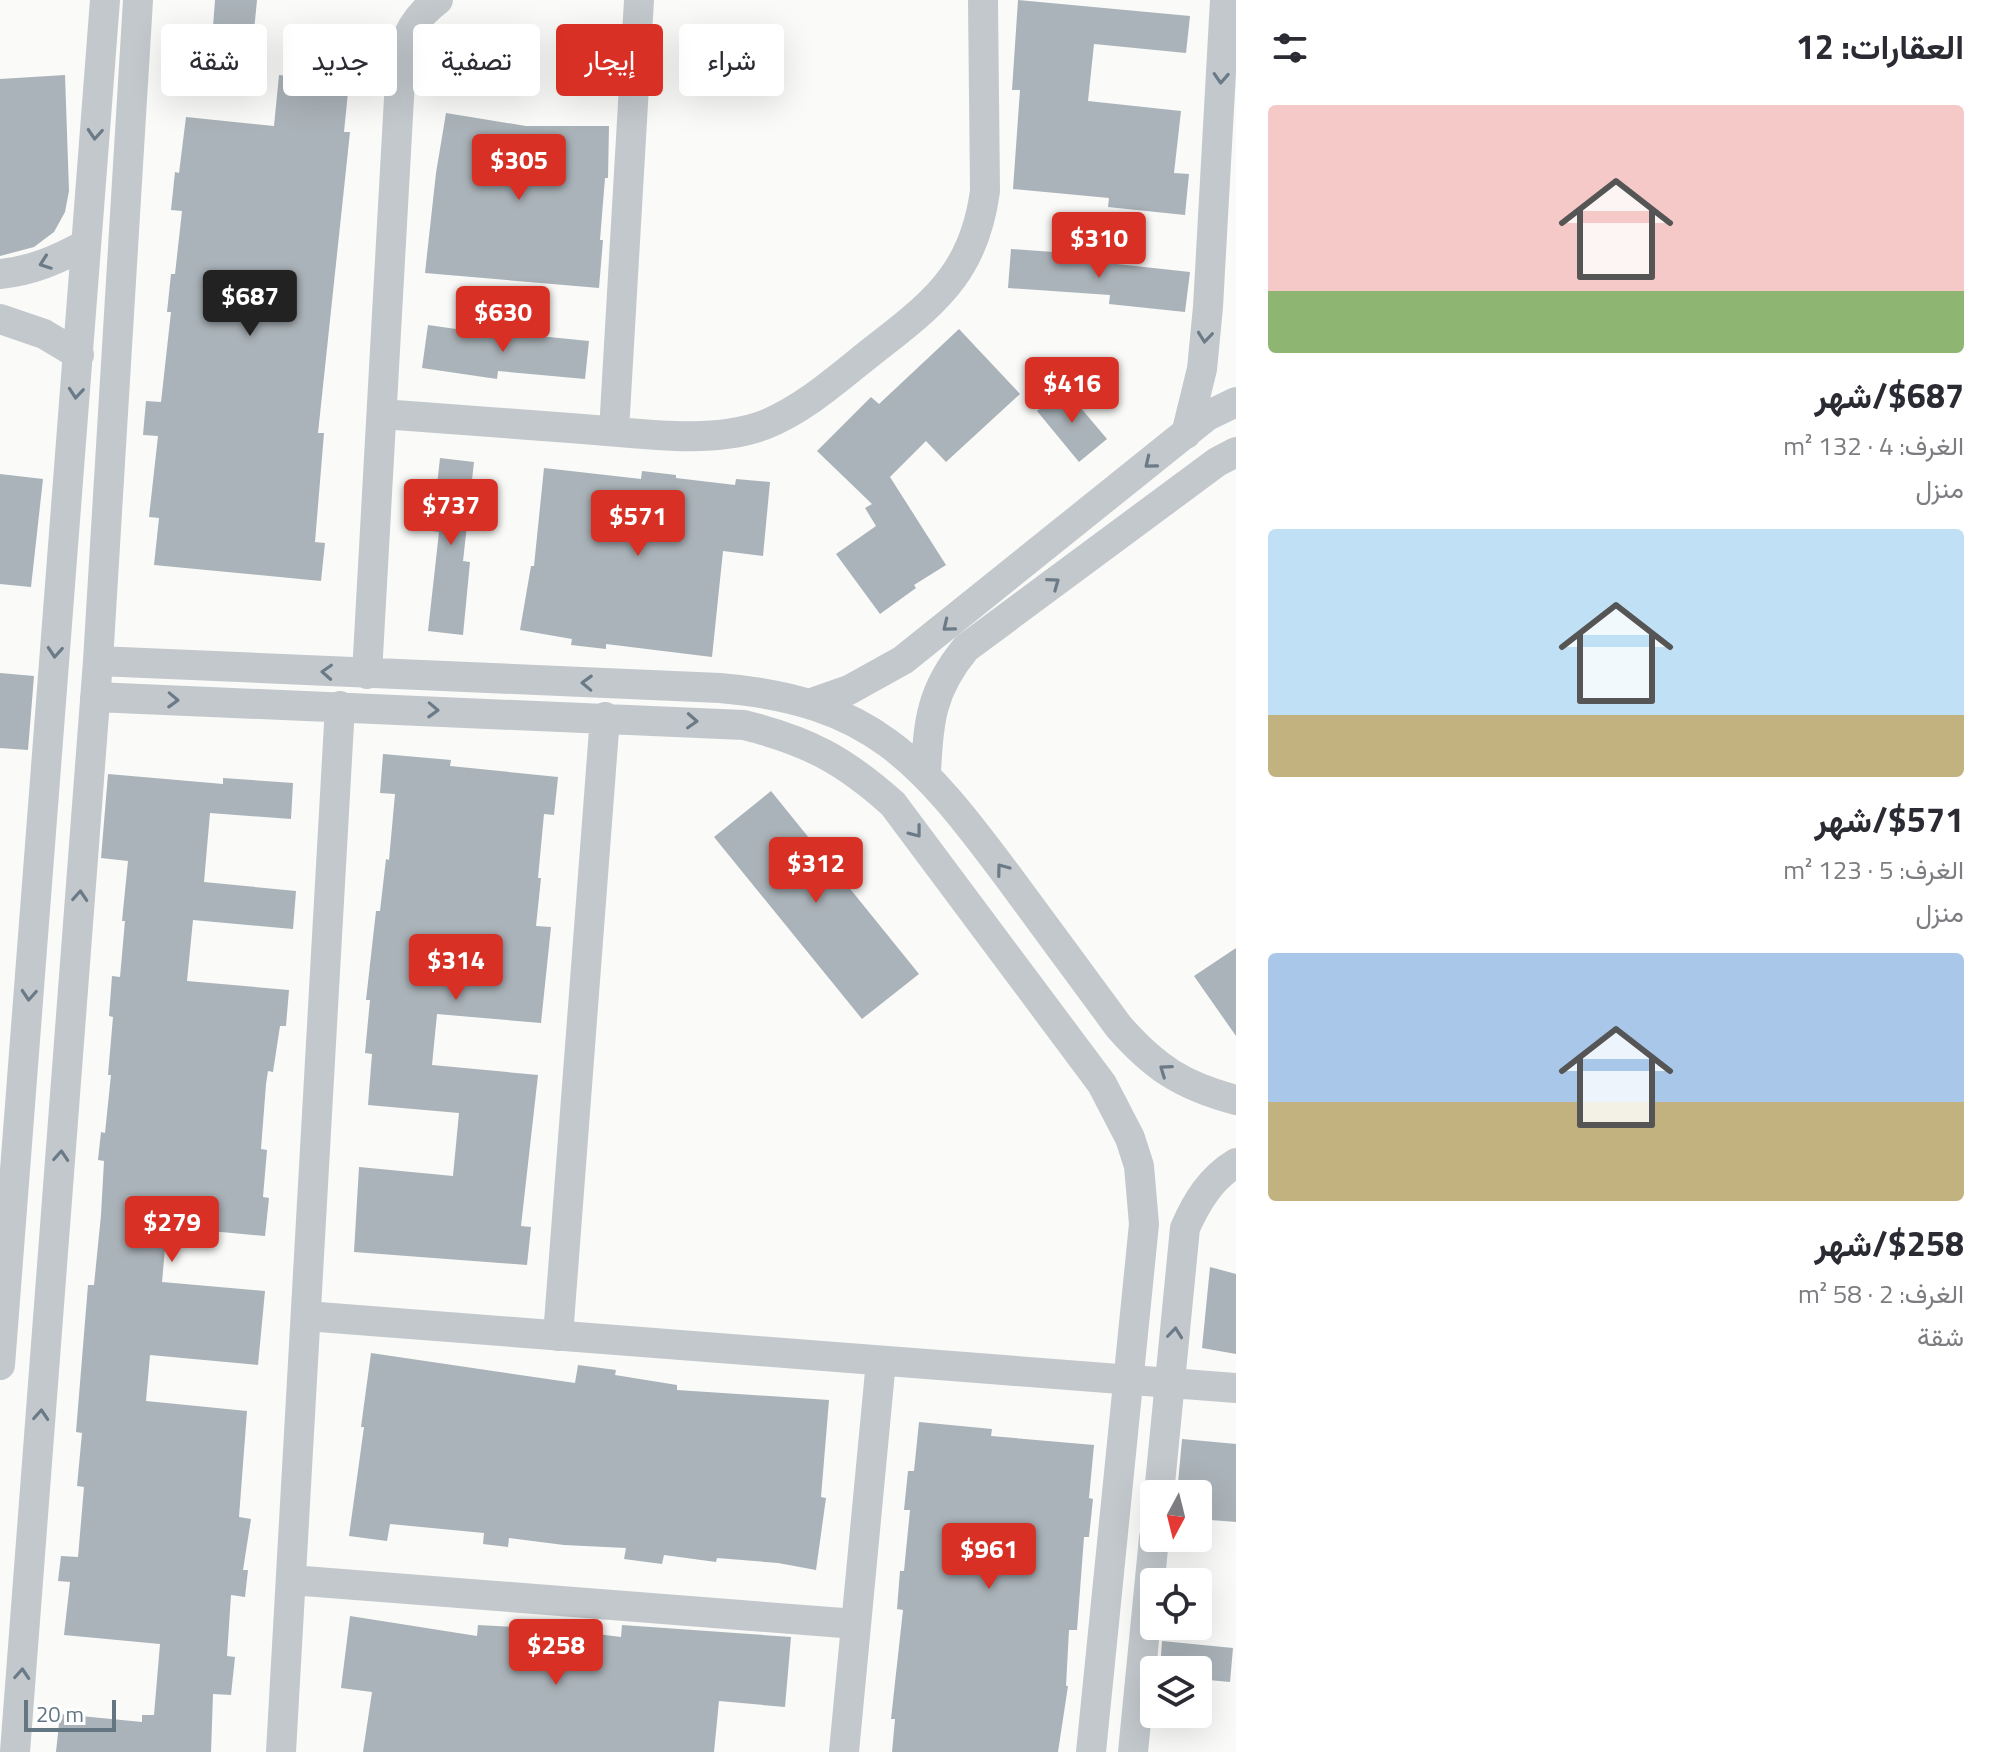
<!DOCTYPE html>
<html lang="ar">
<meta charset="utf-8">
<style>
body{margin:0;font-family:"Titillium Web",Vazirmatn,sans-serif;background:#f7f7f7;color:#2b2b33;direction:rtl;height:100vh;display:flex;flex-direction:column;font-size:30px;white-space:nowrap}
*{box-sizing:border-box;margin:0}
p{font-size:26px;color:#7c7c81}
.icon{flex:none;width:44px;height:44px;fill:none;stroke:currentColor;stroke-width:2;stroke-linecap:round;stroke-linejoin:round}
.map{position:relative;flex:1;overflow:hidden;direction:ltr}
.drawer{display:flex;flex-direction:column;background:#fff;width:760px}
.drawer>*{flex:none}
.guide{position:absolute;left:24px;top:24px;width:760px;height:72px;direction:rtl;display:flex;gap:16px}
.needle{width:52px;rotate:187deg}
.controls{position:absolute;left:1140px;top:1480px;display:grid;gap:16px}
.controls a{display:grid;place-items:center;width:72px;height:72px;border-radius:8px;background:#fff;box-shadow:0 8px 32px #0002;font-size:40px}
.scale{position:absolute;left:24px;bottom:20px;width:92px;box-sizing:border-box;padding-left:8px;border:4px solid #657683;border-top:0;font-size:22px;line-height:28px;white-space:nowrap;color:#657683;-webkit-text-stroke:6px #fff;paint-order:stroke}
.price{position:absolute;translate:-50% -68px;padding:0 18px;border-radius:8px;background:#d93025;color:#fff;font-size:26px;line-height:52px;filter:drop-shadow(0 2px 4px #0008)}
.price::after{content:'';position:absolute;left:50%;top:48px;width:24px;height:18px;margin-left:-12px;background:inherit;clip-path:polygon(0 0,100% 0,50% 100%)}
.price.active{background:#222;color:#fff}
ul{padding:0;list-style:none}
li{display:grid;align-content:center;gap:16px;height:424px;padding:0 32px}
li span{display:grid;place-items:center;height:248px;border-radius:8px;color:#555}
li>.icon{margin-inline-start:auto}
span .icon{width:144px;height:144px;fill:#fffc;stroke-width:1}
li b{font-size:34px}
h2{display:flex;justify-content:space-between;align-items:center;height:96px;padding:0 32px;font-size:34px}
.pill{padding:0 28px;border-radius:8px;background:#fff;box-shadow:0 8px 32px #0002;font-size:28px;line-height:72px}
.pill.active{background:#d93025;color:#fff}
main{display:flex;flex:1;min-height:0}
.map>svg:first-child{display:block}
.building{fill:#aab3b9}
.lines{fill:none;stroke-linecap:round;stroke-linejoin:round}
.minor{stroke:#c3c8cc;stroke-width:30}
.oneway{stroke:#6a7a87}
</style>
<main>
<section class="drawer">
<h2>العقارات: 12<svg class="icon" aria-label="filters" viewBox="0 0 24 24"><path d="M4 7h16M4 17h16"/><circle cx="9" cy="7" r="2"/><circle cx="15" cy="17" r="2"/></svg></h2>
<ul>
<li><span style="background:linear-gradient(#f6c9c9 75%,#8fb573 0)"><svg class="icon" aria-label="home" viewBox="0 0 24 24"><path d="M3 11l9-7 9 7M6 9v11h12V9"/></svg></span><div><b>$687/شهر</b><p>الغرف: 4 · 132 m²</p><p>منزل</p></div></li>
<li><span style="background:linear-gradient(#bfe0f5 75%,#c2b280 0)"><svg class="icon" aria-label="home" viewBox="0 0 24 24"><path d="M3 11l9-7 9 7M6 9v11h12V9"/></svg></span><div><b>$571/شهر</b><p>الغرف: 5 · 123 m²</p><p>منزل</p></div></li>
<li><span style="background:linear-gradient(#a9c7e8 60%,#c2b280 0)"><svg class="icon" aria-label="home" viewBox="0 0 24 24"><path d="M3 11l9-7 9 7M6 9v11h12V9"/></svg></span><div><b>$258/شهر</b><p>الغرف: 2 · 58 m²</p><p>شقة</p></div></li>
</ul>
</section>
<div class="map">
<svg width="1236" height="1752" viewBox="0 0 1236 1752">
<rect width="100%" height="100%" fill="#fafaf8"/>
<path class="building" d="M215,0h42l-3,31 -41,-4z
M1018,0l172,16 -4,37 -92,-9 -6,57 93,10 -7,62 15,1 -4,41 -77,-8 1,-9 -96,-9 7,-99h-8z
M65,75l4,116 -4,21 -11,20 -20,15 -34,9v-177z
M279,75l70,7 -5,50h6l-32,301h6l-9,109 10,1 -4,38 -167,-16 5,-47 -10,-1 9,-81 -15,-1 3,-34 15,1 10,-90h-4l4,-38h4l7,-63 -11,-1 4,-38 4,1 7,-56 88,9z
M446,113l80,13h83l-1,52h-3l-5,62h3l-4,48 -174,-15 11,-100z
M1011,249l69,5v6l110,12 -5,40 -76,-8 1,-9 -102,-7z
M428,325l91,13v-4l70,7 -4,38 -87,-8 -1,8 -75,-11z
M959,329l61,65 -74,68 -20,-21 -36,36 56,88 -32,20 2,3 -36,26 -44,-60 40,-28 -11,-18 7,-4 -55,-53 54,-54 8,7z
M1064,388l43,51 -28,23 -42,-51z
M440,458l34,4 -11,99 7,1 -7,73 -35,-4 11,-99 -7,-1z
M544,468l97,11 1,-8 34,4v3l59,7 1,-6 34,3 -7,74 -40,-5 -11,106 -106,-13v5l-35,-4 1,-6 -52,-9 11,-64h3z
M0,474l43,5 -12,108 -31,-3z
M0,673l34,3 -6,74 -28,-2z
M383,754l68,6 -1,6 108,11 -4,38 -10,-1 -6,64h3l-5,48 15,1 -10,96 -104,-9 -5,51 106,10 -17,151 10,1 -4,38 -173,-13 5,-85 94,9 6,-63 -91,-8 4,-51 -7,-1 5,-53h-4l10,-89h4l6,-52 3,1 6,-66 -15,-1z
M108,774l115,10v-6l70,5 -2,36 -81,-6 -6,69 92,9 -3,38 -100,-9 -6,61 102,9 -3,36h-6l-7,46 -5,-1 -2,13 -5,65 6,1 -4,47 6,1 -4,38 -98,-9 -5,55 103,9 -7,74 -108,-10 -4,46 101,10 -8,106 12,2 -8,51h5l-3,27 -14,-2 -4,61 8,1 -4,38 -18,-1 -2,58h-155l4,-38 82,8v-7h12l6,-71 -96,-9 6,-53 -12,-1 3,-25 17,1 6,-70 -7,-1 5,-53 -6,-1 12,-147h6l7,-70 3,-54 -6,-1 3,-28 4,1 6,-58h-3l5,-58 -4,-1 3,-40 8,1 5,-56h-3l6,-60 -27,-3z
M771,791l148,183 -57,45 -148,-182z
M1236,948v88l-42,-60z
M1210,1267l26,7v80l-34,-6z
M371,1353l204,30 3,-18 38,5 -1,5 62,10v5l152,10 -8,97 5,1 -10,72 -38,-7 -61,-5 -1,4 -52,-7 -2,9 -38,-5 2,-11 -62,-3 -55,-7 -1,9 -25,-3 1,-11 -94,-9 -3,17 -38,-5 15,-109h-3z
M919,1422l73,7 -1,7 103,9 -5,53 4,1 -4,38h-5l-7,93h-8l-3,56h2l-10,66h-166l3,-33h-4l12,-109 -6,-1 3,-38h4l6,-61h-6l4,-39h6z
M1182,1439l54,5v78l-38,-3v-25h-21z
M350,1616l127,20 1,-11 36,2 1,-3 106,13 1,-12 169,12 -6,70 -66,-6 -5,51h-351l9,-60 -31,-4z
M1162,1641l71,7 -3,34 -32,-3v-9h-38z"/>
<g class="lines">
<path class="minor" d="M0,274c32,-3 59,-15 86,-30
M0,319l44,15 35,21
M382,414c67,5 134,10 201,15 55,4 129,16 181,-4 44,-17 83,-55 120,-83 57,-44 91,-76 101,-151l-2,-191
M614,431l25,-431
M1186,434l16,-65 6,-62 17,-307
M98,661l622,27c152,13 201,72 287,187 37,51 75,101 112,152 36,41 64,59 117,73
M367,674l34,-612c4,-27 15,-46 37,-62
M95,697l649,28c64,16 100,35 149,79l209,280 28,54 9,28 5,58 -53,528
M812,703l37,-13 54,-30 304,-244 29,-14
M926,774c2,-52 5,-84 40,-126l251,-186 19,-10
M306,1316l930,72
M558,1336l47,-619
M0,1365l105,-1365
M1159,1494l26,-266c12,-27 26,-50 51,-65
M291,1580l565,44
M15,1752l83,-1091 40,-661
M281,1752l59,-1046
M844,1752l37,-391
M1133,1752l21,-214"/>
</g>
<defs><path id="oneway-chevron" d="M-2-3.5L2.5 0L-2 3.5" fill="none" stroke-width="1.6" stroke-linecap="round" stroke-linejoin="round" transform="scale(2)"/></defs>
<g class="oneway">
<use href="#oneway-chevron" transform="translate(1221 78) rotate(93)"/>
<use href="#oneway-chevron" transform="translate(95 134) rotate(94)"/>
<use href="#oneway-chevron" transform="translate(45 263) rotate(160)"/>
<use href="#oneway-chevron" transform="translate(1205 337) rotate(96)"/>
<use href="#oneway-chevron" transform="translate(76 393) rotate(95)"/>
<use href="#oneway-chevron" transform="translate(1150 463) rotate(141)"/>
<use href="#oneway-chevron" transform="translate(1054 583) rotate(-36)"/>
<use href="#oneway-chevron" transform="translate(948 626) rotate(141)"/>
<use href="#oneway-chevron" transform="translate(55 652) rotate(94)"/>
<use href="#oneway-chevron" transform="translate(327 672) rotate(-177)"/>
<use href="#oneway-chevron" transform="translate(587 683) rotate(-178)"/>
<use href="#oneway-chevron" transform="translate(173 700) rotate(2)"/>
<use href="#oneway-chevron" transform="translate(433 710) rotate(2)"/>
<use href="#oneway-chevron" transform="translate(692 721) rotate(3)"/>
<use href="#oneway-chevron" transform="translate(916 832) rotate(52)"/>
<use href="#oneway-chevron" transform="translate(1002 869) rotate(-127)"/>
<use href="#oneway-chevron" transform="translate(80 896) rotate(-86)"/>
<use href="#oneway-chevron" transform="translate(29 995) rotate(94)"/>
<use href="#oneway-chevron" transform="translate(1165 1070) rotate(-145)"/>
<use href="#oneway-chevron" transform="translate(61 1156) rotate(-86)"/>
<use href="#oneway-chevron" transform="translate(1175 1333) rotate(-84)"/>
<use href="#oneway-chevron" transform="translate(41 1415) rotate(-86)"/>
<use href="#oneway-chevron" transform="translate(22 1674) rotate(-86)"/>
</g>
</svg>
<div class="controls">
<a><svg class="needle" viewBox="-14 -14 28 28"><path d="M0-13l5 13h-10z" fill="#e53935"/><path d="M0 13l5-13h-10z" fill="#7c7c81"/></svg></a>
<a><svg class="icon" aria-label="locate" viewBox="0 0 24 24"><circle cx="12" cy="12" r="6"/><path d="M12 2v4M12 18v4M2 12h4M18 12h4"/></svg></a>
<a><svg class="icon" aria-label="layers" viewBox="0 0 24 24"><path d="M12 4l9 5-9 5-9-5zM3 14l9 5 9-5"/></svg></a>
</div>
<div class="scale">20 m</div>
<b class="price" style="left:519px;top:202px">$305</b>
<b class="price" style="left:1099px;top:280px">$310</b>
<b class="price active" style="left:250px;top:338px">$687</b>
<b class="price" style="left:503px;top:354px">$630</b>
<b class="price" style="left:1072px;top:425px">$416</b>
<b class="price" style="left:451px;top:547px">$737</b>
<b class="price" style="left:638px;top:558px">$571</b>
<b class="price" style="left:816px;top:905px">$312</b>
<b class="price" style="left:456px;top:1002px">$314</b>
<b class="price" style="left:172px;top:1264px">$279</b>
<b class="price" style="left:989px;top:1591px">$961</b>
<b class="price" style="left:556px;top:1687px">$258</b>
<div class="guide">
<a class="pill">شراء</a>
<a class="pill active">إيجار</a>
<a class="pill">تصفية</a>
<a class="pill">جديد</a>
<a class="pill">شقة</a>
</div>
</div>
</main>
